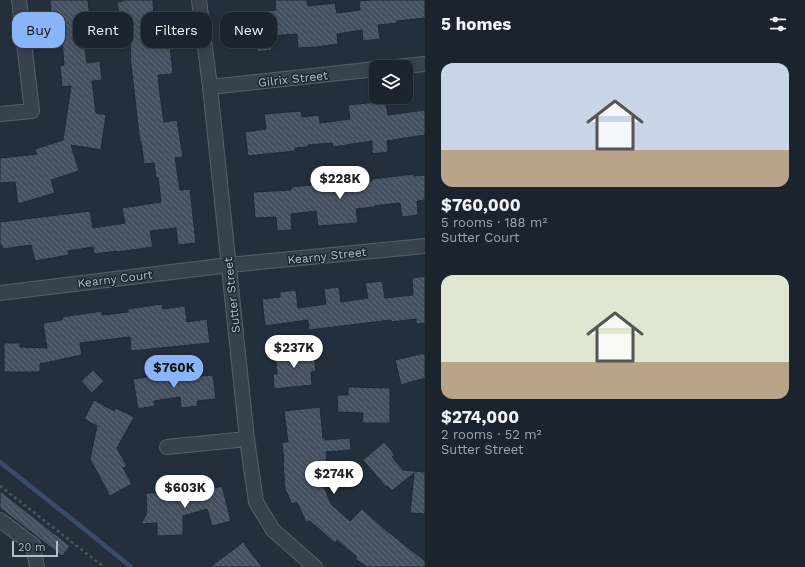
<!DOCTYPE html>
<meta charset="utf-8">
<style>
body{margin:0;font-family:"Work Sans",sans-serif;background:#282f3a;color:#f1f3f6;height:100vh;display:flex;flex-direction:column;font-size:15px;white-space:nowrap}
*{box-sizing:border-box;margin:0}
p{font-size:13px;color:#a0a4aa}
.icon{flex:none;width:22px;height:22px;fill:none;stroke:currentColor;stroke-width:2;stroke-linecap:round;stroke-linejoin:round}
.map{position:relative;flex:1;overflow:hidden}
.drawer{display:flex;flex-direction:column;background:#1b232e;width:380px}
.drawer>*{flex:none}
.top-card{position:absolute;left:12px;top:12px;width:353px;height:36px;display:flex;gap:8px}
.fabs{position:absolute;left:369px;top:60px;display:grid;gap:8px}
.fabs a{display:grid;place-items:center;width:44px;height:44px;border-radius:8px;background:#1b232e;box-shadow:0 2px 6px #0003,0 0 0 1px #39404a;font-size:20px}
.scale{position:absolute;left:12px;bottom:10px;width:46px;box-sizing:border-box;padding-left:4px;border:2px solid #b4bcc9;border-top:0;font-size:11px;line-height:14px;white-space:nowrap;color:#b4bcc9;-webkit-text-stroke:3px #1d2633;paint-order:stroke}
.price{position:absolute;translate:-50% -34px;padding:0 9px;border-radius:14px;background:#fff;color:#222;font-size:13px;line-height:26px;filter:drop-shadow(0 1px 2px #0008)}
.price::after{content:'';position:absolute;left:50%;top:24px;width:12px;height:9px;margin-left:-6px;background:inherit;clip-path:polygon(0 0,100% 0,50% 100%)}
.price.current{background:#8ab4f8;color:#111}
ul{padding:0;list-style:none}
li{display:grid;align-content:center;gap:8px;height:212px;padding:0 16px}
li span{display:grid;place-items:center;height:124px;border-radius:12px;color:#555}
li>.icon{margin-inline-start:auto}
span .icon{width:72px;height:72px;fill:#fffc;stroke-width:1}
li b{font-size:17px}
h2{display:flex;justify-content:space-between;align-items:center;height:48px;padding:0 16px;font-size:17px}
.chip{padding:0 14px;border-radius:12px;background:#1b232e;box-shadow:0 2px 6px #0003,0 0 0 1px #39404a;font-size:14px;line-height:36px}
.chip.current{background:#8ab4f8;color:#111}
main{display:flex;flex:1;min-height:0}
.map>svg:first-child{display:block}
.lines{fill:none;stroke-linecap:round;stroke-linejoin:round}
.stream{stroke:#394c67;stroke-width:4.5}
.building{fill:url(#building-back-hatch);stroke:#1f2835}
.street-casing{stroke:#565f6c;stroke-width:16}
.path{stroke:#44595c;stroke-width:2.5;stroke-dasharray:3 3;stroke-linecap:butt}
.street{stroke:#38414e;stroke-width:14}
.labels{text-anchor:middle;stroke-width:3;stroke-linejoin:round;paint-order:stroke}
.street-label{font-size:12px;fill:#b4bcc9;stroke:#1d2633}
</style>
<main>
<div class="map">
<svg width="425" height="567" viewBox="0 0 425 567">
<defs>
<pattern id="building-back-hatch" width="6" height="6" patternUnits="userSpaceOnUse"><rect width="6" height="6" fill="#455162"/><path d="M-1 5l2 2M0 0l6 6M5-1l2 2" fill="none" stroke="#5d6877"/></pattern>
</defs>
<rect width="100%" height="100%" fill="#242f3e"/>
<g class="lines">
<path class="stream" d="M0,462l93,74 38,31"/>
</g>
<path class="building" d="M50,0h38l2,20h2l2,19 -10,1 3,23 13,-2 2,19 -10,1 4,32 10,2 -5,35 -30,-5 8,26 -28,9 4,13 -37,11 -3,-22 -15,1v-25l37,-4 -2,-5 28,-9 8,-54 -9,1 -2,-21 4,-1 -2,-26 -9,1z
M123,0h30l2,36 14,-1 4,39 -15,1 2,20 4,27 13,-2 6,37 -8,1 5,32 10,-1 6,54 -18,2 -2,-17 -26,3 3,16 -36,5v-1l-23,3 -1,-7 -25,4 1,4 -34,6 -4,-16 -28,4 -1,-4h-2v-23l90,-11 3,17 32,-5 -3,-15 39,-6 -3,-25 -2,1 -2,-15 -10,1 -3,-23 -1,1 -9,-77 -2,-44 -9,2 -3,-21 6,-1z
M275,0h32l1,6 27,-3 2,10 23,-3 -1,-9 13,-1h53v18l-28,3v2l-19,2 2,14 -17,2 -1,-11 -25,4 1,10 -22,3 -18,1 -1,-14 -27,2 2,14 -15,2 -2,-15 -20,3 -3,-25 44,-5z
M386,101l2,14 37,-5v25l-38,6 1,11 -16,2v-13l-39,6 -1,-4 -24,2v2l-13,1v3l-47,5 -3,-24 21,-3 -2,-15 37,-3 1,6 17,-2 1,8 30,-4 -2,-14z
M414,174v2l11,-1v25l-8,1 1,14 -16,2 -2,-14 -26,3v1l-18,2 2,14 -40,3 -2,-15 -25,3 1,16 -15,1 -1,-14 -21,1 -2,-26 38,-2v-3l38,-4 1,3 42,-5v-2z
M425,276v47l-9,1v-5l-25,3v-2l-82,10 -1,-10 -43,6 -3,-27 18,-2v-5l16,-2 2,18 28,-4 -2,-15 15,-2 2,15 27,-4 -3,-15 17,-2 3,17 28,-3 -1,-17z
M162,304l1,5 22,-3 2,16 20,-3 3,24 -79,8 -1,-14 -50,6 2,12 -42,9v8h-36v-29h16v4l27,1 -4,-25 19,-3v-3l40,-6v4l26,-3v-3z
M314,350l2,21 -5,1 1,13 -38,4 -1,-15h4l-2,-20z
M425,353v25l-24,7 -6,-25z
M93,370l11,11 -12,12 -11,-12z
M189,371v6l24,-2 3,24 -19,2 1,5 -17,2 -1,-11 -26,4 1,5 -17,3 -5,-30z
M348,387l42,1v35h-28l1,-10 -25,-1 -1,-17h11z
M94,400l20,11 2,-3 18,9 -17,31 10,18 -4,2 9,16 -22,12 -20,-37 7,-33 -13,-7z
M320,407l3,31h2v2l25,-2 1,12 -25,2 2,19h-6l1,14 8,19 19,17 12,-12 20,18 43,34v6h-58l-12,-8 2,-2 -20,-17 -2,3 -25,-22 -4,1 -9,-20 -5,2 -7,-15 -2,-27h1l-2,-20h6l-4,-31z
M384,442l11,13 -3,2 11,13 22,2v42l-15,-1 4,-40 -22,18 -5,-5 -1,1 -23,-27z
M203,485l2,6 17,-5 9,35 -19,5 -5,-17 -24,7v19l-26,1v-13l-16,1 6,-11 -1,-20h29z
M0,491l70,55 -8,10 -62,-48z
M243,542l19,25h-52l28,-21z"/>
<g class="lines">
<g class="street-casing">
<path id="street" d="M199,0l11,87 37,352 9,63 17,28 42,37
M396,67l29,-3
M210,87l166,-18
M0,114l32,-3 -13,-111
M0,293l229,-28 196,-19
M167,447l80,-8
M0,520l33,25 4,22"/>
</g>
<path class="path" d="M0,486l104,81"/>
<use href="#street" class="street"/>
</g>
<g class="labels">
<g class="street-label">
<text transform="translate(293 79) rotate(-6)" y="4">Gilrix Street</text>
<text transform="translate(327 256) rotate(-6)" y="4">Kearny Street</text>
<text transform="translate(115 279) rotate(-7)" y="4">Kearny Court</text>
<text transform="translate(232 295) rotate(-96)" y="4">Sutter Street</text>
</g>
</g>
</svg>
<div class="fabs">
<a><svg class="icon" aria-label="layers" viewBox="0 0 24 24"><path d="M12 4l9 5-9 5-9-5zM3 14l9 5 9-5"/></svg></a>
</div>
<div class="scale">20 m</div>
<b class="price" style="left:340px;top:200px">$228K</b>
<b class="price" style="left:294px;top:369px">$237K</b>
<b class="price current" style="left:174px;top:389px">$760K</b>
<b class="price" style="left:334px;top:495px">$274K</b>
<b class="price" style="left:185px;top:509px">$603K</b>
<div class="top-card">
<a class="chip current">Buy</a>
<a class="chip">Rent</a>
<a class="chip">Filters</a>
<a class="chip">New</a>
</div>
</div>
<section class="drawer">
<h2>5 homes<svg class="icon" aria-label="filters" viewBox="0 0 24 24"><path d="M4 7h16M4 17h16"/><circle cx="9" cy="7" r="2"/><circle cx="15" cy="17" r="2"/></svg></h2>
<ul>
<li><span style="background:linear-gradient(#c9d6e8 70%,#b9a48a 0)"><svg class="icon" aria-label="home" viewBox="0 0 24 24"><path d="M3 11l9-7 9 7M6 9v11h12V9"/></svg></span><div><b>$760,000</b><p>5 rooms · 188 m²</p><p>Sutter Court</p></div></li>
<li><span style="background:linear-gradient(#dfe7d0 70%,#b9a48a 0)"><svg class="icon" aria-label="home" viewBox="0 0 24 24"><path d="M3 11l9-7 9 7M6 9v11h12V9"/></svg></span><div><b>$274,000</b><p>2 rooms · 52 m²</p><p>Sutter Street</p></div></li>
</ul>
</section>
</main>
